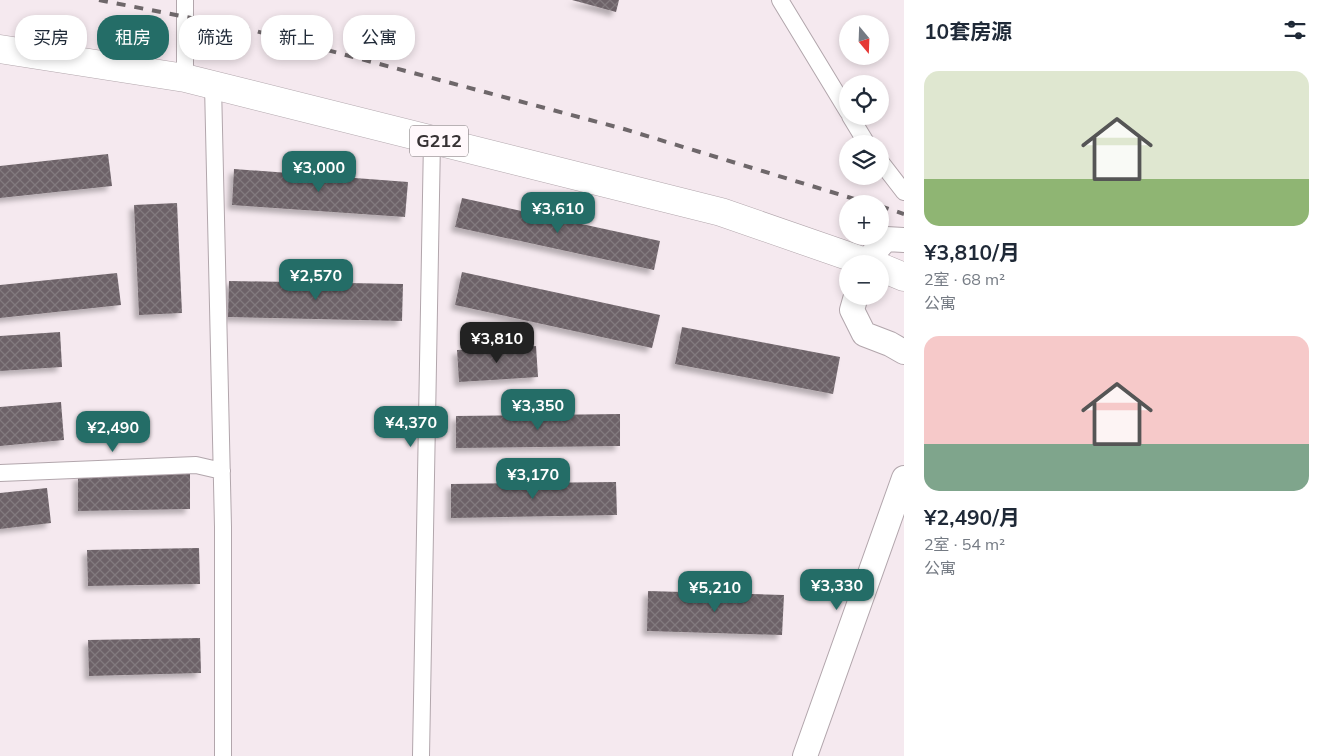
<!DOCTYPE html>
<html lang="zh">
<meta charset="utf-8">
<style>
body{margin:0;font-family:Mulish,"Noto Sans SC",sans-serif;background:#f6f6f7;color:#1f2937;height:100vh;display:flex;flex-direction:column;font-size:19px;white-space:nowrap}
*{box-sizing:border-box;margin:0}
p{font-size:16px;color:#747a83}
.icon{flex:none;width:28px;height:28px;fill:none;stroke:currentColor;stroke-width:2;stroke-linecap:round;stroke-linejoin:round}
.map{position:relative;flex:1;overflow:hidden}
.panel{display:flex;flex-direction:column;background:#fff;width:425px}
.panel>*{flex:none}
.hud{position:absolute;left:15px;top:15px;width:475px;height:45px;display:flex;gap:10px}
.needle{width:32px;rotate:161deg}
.fabs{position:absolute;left:839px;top:15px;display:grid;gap:10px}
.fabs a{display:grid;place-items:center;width:50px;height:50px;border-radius:50%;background:#fff;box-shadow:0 2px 8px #0003;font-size:25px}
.price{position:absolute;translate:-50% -42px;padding:0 11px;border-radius:10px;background:#246d67;color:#fff;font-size:16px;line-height:32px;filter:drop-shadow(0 1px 2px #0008)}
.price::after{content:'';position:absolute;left:50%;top:30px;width:15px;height:11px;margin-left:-8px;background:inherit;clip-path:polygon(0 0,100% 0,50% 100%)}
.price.on{background:#222;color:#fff}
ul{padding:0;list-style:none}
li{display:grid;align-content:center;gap:10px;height:265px;padding:0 20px}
li span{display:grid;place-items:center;height:155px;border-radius:15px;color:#555}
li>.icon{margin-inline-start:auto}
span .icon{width:90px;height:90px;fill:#fffc;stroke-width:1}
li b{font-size:21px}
h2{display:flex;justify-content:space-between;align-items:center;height:60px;padding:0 20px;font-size:21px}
.tag{padding:0 18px;border-radius:20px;background:#fff;box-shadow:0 2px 8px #0003;font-size:18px;line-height:45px}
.tag.on{background:#246d67;color:#fff}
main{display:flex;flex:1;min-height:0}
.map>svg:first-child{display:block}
.building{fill:url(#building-cross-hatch);filter:url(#shadow)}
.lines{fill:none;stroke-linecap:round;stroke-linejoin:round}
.minor-casing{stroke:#b2a6ac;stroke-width:18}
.secondary-casing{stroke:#b2a6ac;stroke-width:26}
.trunk-casing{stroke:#b2a6ac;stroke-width:29}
.minor{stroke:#fff;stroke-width:16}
.secondary{stroke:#fff;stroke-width:24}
.trunk{stroke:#fff;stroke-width:28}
.rail{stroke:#6e676a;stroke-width:4;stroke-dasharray:9 9;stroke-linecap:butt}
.labels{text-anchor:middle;stroke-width:5;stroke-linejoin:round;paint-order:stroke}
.shield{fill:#fff8fb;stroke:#726d6f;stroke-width:1}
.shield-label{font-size:18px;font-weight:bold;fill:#363133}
</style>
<main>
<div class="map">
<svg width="904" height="756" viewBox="0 0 904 756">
<defs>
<pattern id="building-cross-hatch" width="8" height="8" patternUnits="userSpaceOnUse" patternTransform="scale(1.25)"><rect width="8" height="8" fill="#6d6268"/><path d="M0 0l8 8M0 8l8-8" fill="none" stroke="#827a7e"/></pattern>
<filter id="shadow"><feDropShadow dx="-4.5" dy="4.5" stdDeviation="2.5" flood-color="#0004"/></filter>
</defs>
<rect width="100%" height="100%" fill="#f5e9ef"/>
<path class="building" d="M572,0h47l-3,12z
M108,154l4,32 -112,12v-32z
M234,169l174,13 -3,35 -173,-12z
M462,198l198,43 -6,29 -199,-43z
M177,203l5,110 -43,2 -5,-110z
M462,272l198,43 -8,33 -197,-43z
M117,273l4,32 -121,13v-33z
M229,281l174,3 -1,37 -174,-4z
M682,327l158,30 -7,37 -158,-30z
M60,332l2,35 -62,4v-35z
M536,346l2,31 -79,5 -2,-32z
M61,402l3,38 -64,6v-39z
M620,414v32l-164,2v-32z
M190,473v36l-112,2v-35z
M616,482l1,33 -166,3v-34z
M47,488l4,35 -51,6v-36z
M199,548l1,36 -112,2 -1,-36z
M648,591l136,4 -2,40 -135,-4z
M200,638l1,35 -112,3 -1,-36z"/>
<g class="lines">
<g class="minor-casing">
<path id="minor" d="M780,0l68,112
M185,78v-78
M213,85l10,442v229
M850,116l17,28
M880,161l24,31
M0,473l196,-8 26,6
M421,756l11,-616"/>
</g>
<g class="secondary-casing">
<path id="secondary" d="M864,264l22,-25 18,1
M856,296l-4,14 12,24 26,10 14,8
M805,756l99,-278"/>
</g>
<g class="trunk-casing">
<path id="trunk" d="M0,49l185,29 536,134 150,52
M880,267l24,10"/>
</g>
<use href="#minor" class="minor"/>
<use href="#secondary" class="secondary"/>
<use href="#trunk" class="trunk"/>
<path class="rail" d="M99,0l149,29 376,100 247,75
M880,206l24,8"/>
</g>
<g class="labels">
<rect class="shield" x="410" y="125.5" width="58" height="31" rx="4"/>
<g class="shield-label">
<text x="439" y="147">G212</text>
</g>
</g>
</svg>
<div class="fabs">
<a><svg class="needle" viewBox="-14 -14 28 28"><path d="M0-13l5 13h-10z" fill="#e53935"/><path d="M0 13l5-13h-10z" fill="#747a83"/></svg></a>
<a><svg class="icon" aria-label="locate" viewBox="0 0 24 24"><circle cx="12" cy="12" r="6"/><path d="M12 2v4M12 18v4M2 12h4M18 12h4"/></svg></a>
<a><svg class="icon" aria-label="layers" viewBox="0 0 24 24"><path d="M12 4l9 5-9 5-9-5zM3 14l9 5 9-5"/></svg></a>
<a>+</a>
<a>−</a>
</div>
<b class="price" style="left:319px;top:193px">¥3,000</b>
<b class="price" style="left:558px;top:234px">¥3,610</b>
<b class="price" style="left:316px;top:301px">¥2,570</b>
<b class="price on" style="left:497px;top:364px">¥3,810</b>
<b class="price" style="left:538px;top:431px">¥3,350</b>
<b class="price" style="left:411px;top:448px">¥4,370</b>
<b class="price" style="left:113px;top:453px">¥2,490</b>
<b class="price" style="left:533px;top:500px">¥3,170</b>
<b class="price" style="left:837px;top:611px">¥3,330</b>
<b class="price" style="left:715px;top:613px">¥5,210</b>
<div class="hud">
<a class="tag">买房</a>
<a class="tag on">租房</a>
<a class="tag">筛选</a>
<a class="tag">新上</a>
<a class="tag">公寓</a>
</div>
</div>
<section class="panel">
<h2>10套房源<svg class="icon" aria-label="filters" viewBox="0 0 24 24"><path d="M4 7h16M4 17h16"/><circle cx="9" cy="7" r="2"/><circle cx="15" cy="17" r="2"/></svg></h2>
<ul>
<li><span style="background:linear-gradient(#dfe7d0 70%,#8fb573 0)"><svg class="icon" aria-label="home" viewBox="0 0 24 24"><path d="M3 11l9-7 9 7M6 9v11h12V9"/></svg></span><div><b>¥3,810/月</b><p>2室 · 68 m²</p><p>公寓</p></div></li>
<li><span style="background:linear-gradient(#f6c9c9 70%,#7fa58c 0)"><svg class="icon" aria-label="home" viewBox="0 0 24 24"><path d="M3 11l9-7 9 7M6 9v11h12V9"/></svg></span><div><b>¥2,490/月</b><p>2室 · 54 m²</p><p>公寓</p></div></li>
</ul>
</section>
</main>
